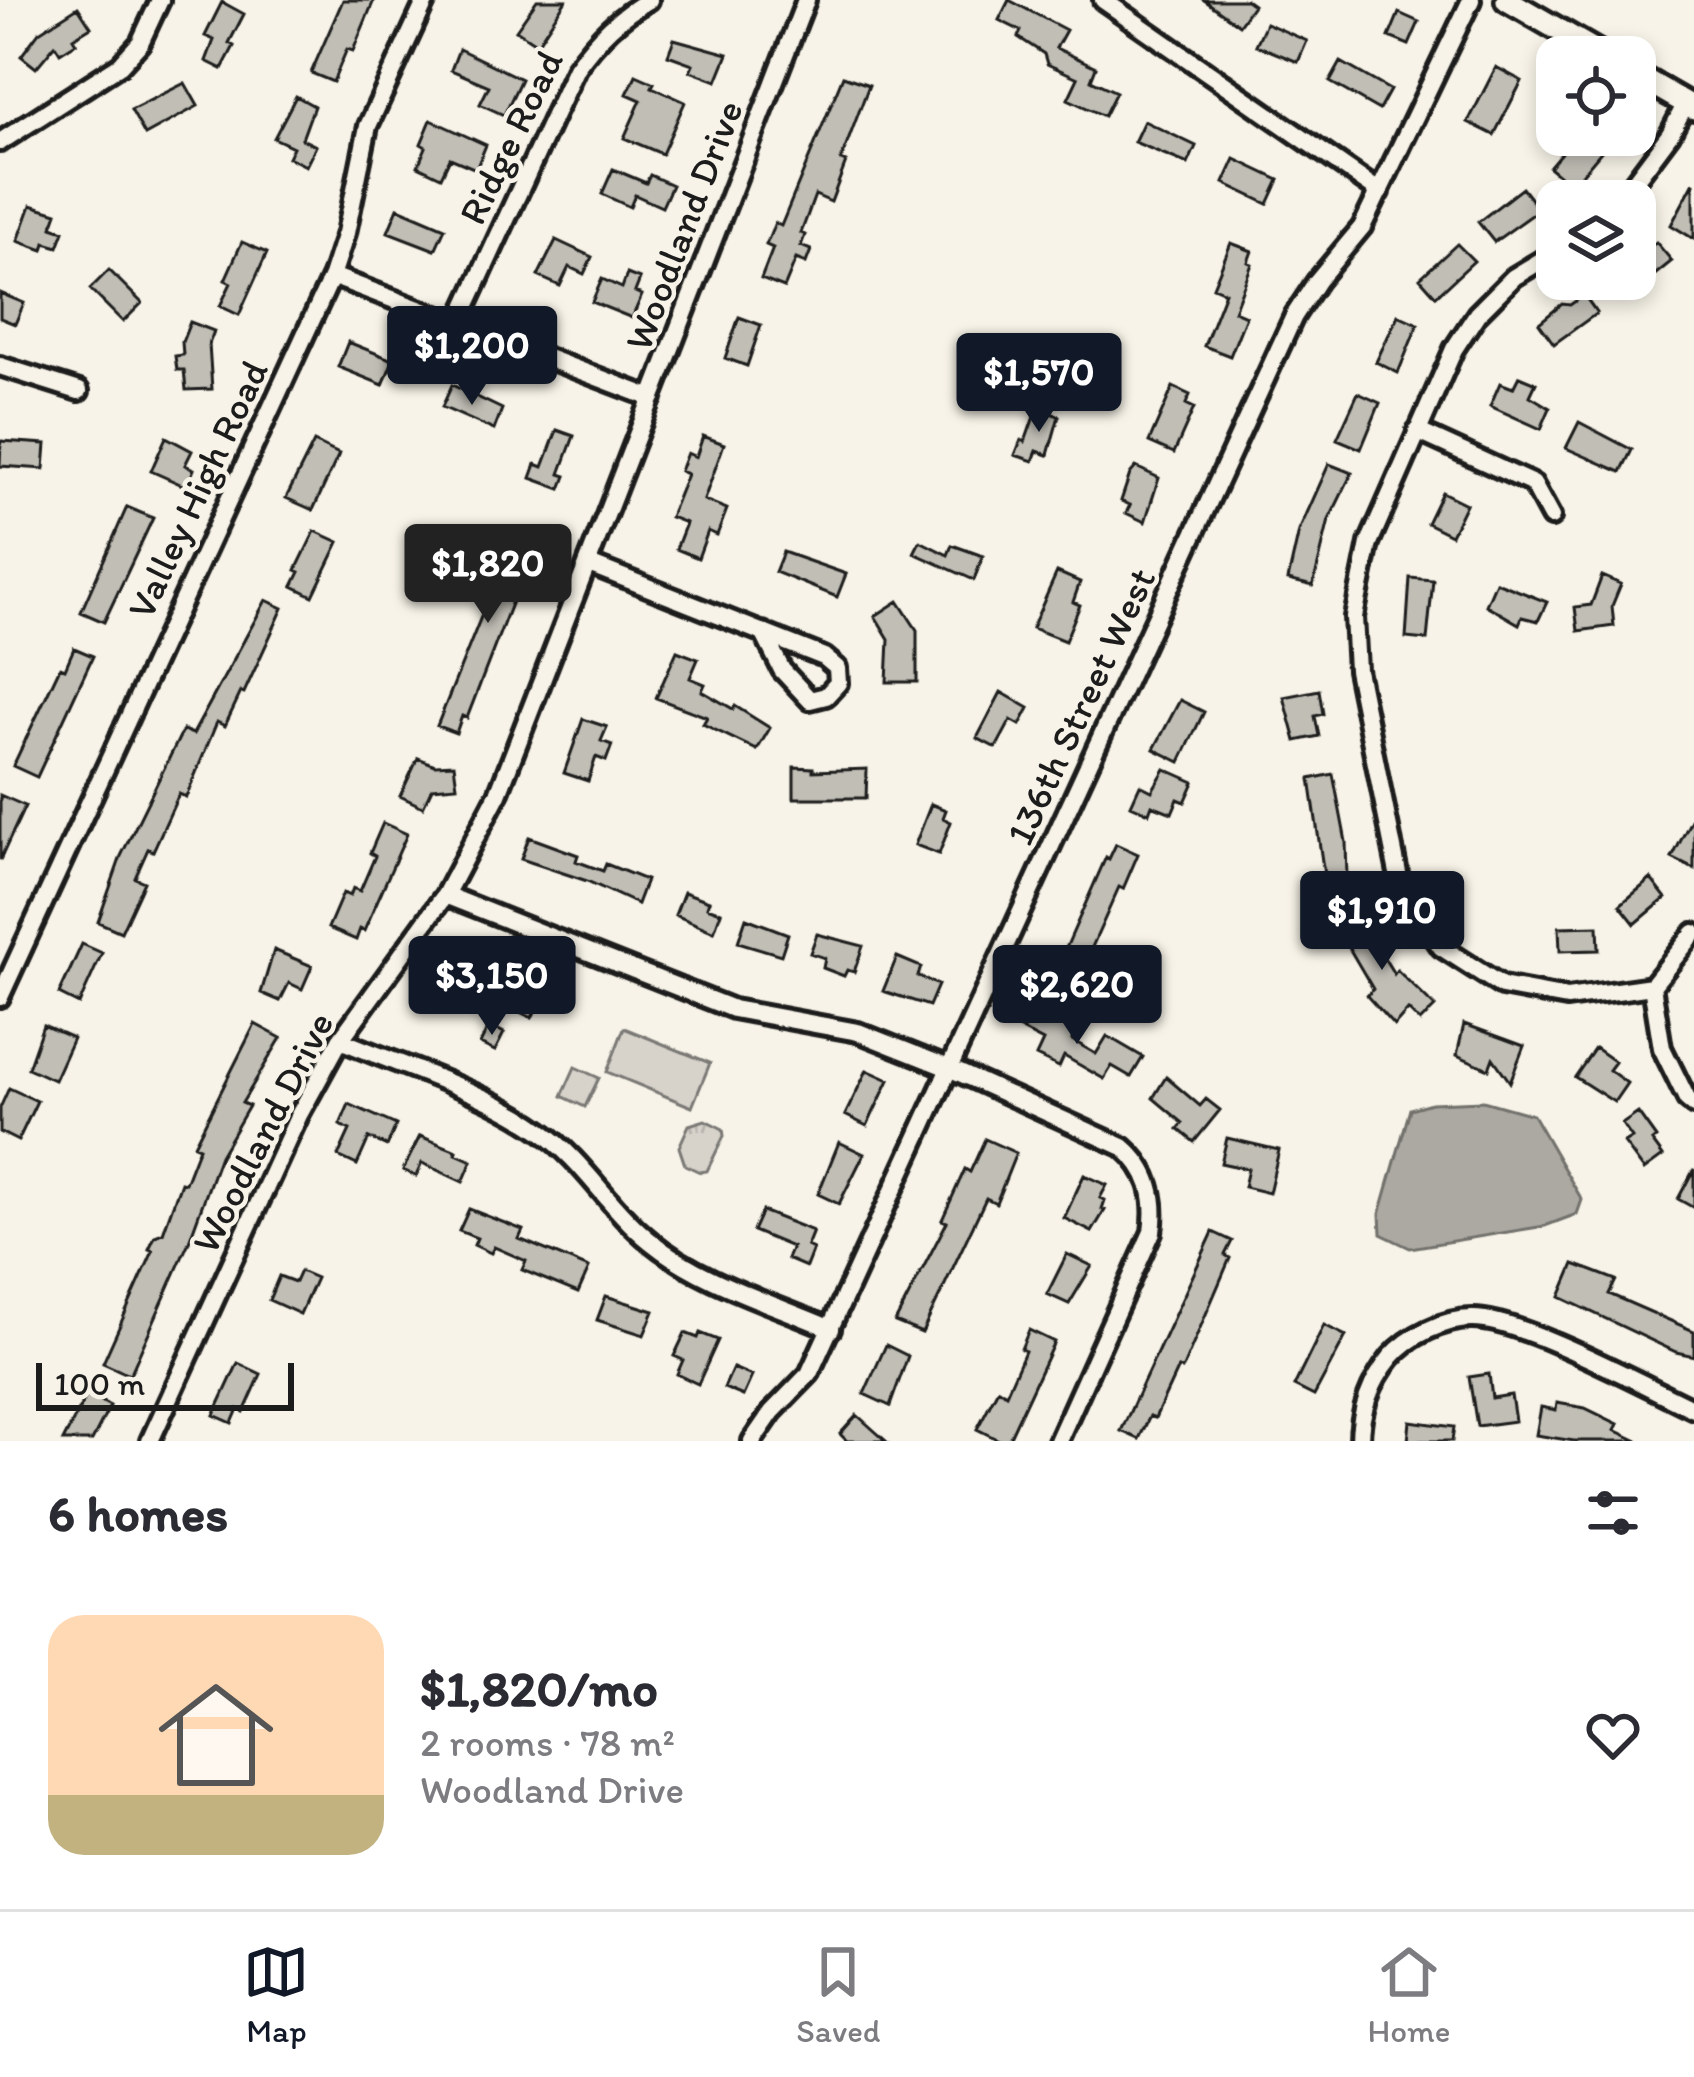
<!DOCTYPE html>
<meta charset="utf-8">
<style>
body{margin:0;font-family:Itim,sans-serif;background:#f7f7f7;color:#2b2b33;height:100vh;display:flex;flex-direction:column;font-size:45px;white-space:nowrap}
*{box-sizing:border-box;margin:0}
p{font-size:39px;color:#7c7c81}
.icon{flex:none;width:66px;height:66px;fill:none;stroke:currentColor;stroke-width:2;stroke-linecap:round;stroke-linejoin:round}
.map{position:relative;height:1441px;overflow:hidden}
.drawer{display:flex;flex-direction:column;background:#fff;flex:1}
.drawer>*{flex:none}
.controls{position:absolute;left:1536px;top:36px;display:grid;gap:24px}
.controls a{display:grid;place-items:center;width:120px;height:120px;border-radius:24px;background:#fff;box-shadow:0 6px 18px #0003;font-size:60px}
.scale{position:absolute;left:36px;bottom:30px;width:258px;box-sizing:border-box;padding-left:12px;border:6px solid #1c1c1c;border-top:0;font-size:33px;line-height:42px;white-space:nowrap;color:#1c1c1c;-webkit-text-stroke:9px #f7f3e8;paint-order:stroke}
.price{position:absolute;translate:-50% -102px;padding:0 27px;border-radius:12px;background:#111827;color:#fff;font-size:39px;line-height:78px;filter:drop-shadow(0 3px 6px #0008)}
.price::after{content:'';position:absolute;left:50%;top:72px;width:36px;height:27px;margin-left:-18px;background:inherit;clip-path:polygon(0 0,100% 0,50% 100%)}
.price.active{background:#222;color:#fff}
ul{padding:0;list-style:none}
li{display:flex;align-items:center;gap:36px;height:300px;padding:0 48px}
li span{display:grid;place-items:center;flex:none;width:336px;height:240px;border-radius:36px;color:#555}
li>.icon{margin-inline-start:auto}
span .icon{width:144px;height:144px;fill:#fffc;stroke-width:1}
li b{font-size:51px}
h2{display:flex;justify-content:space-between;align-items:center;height:144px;padding:0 48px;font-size:51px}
.tab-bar{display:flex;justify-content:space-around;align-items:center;height:168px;border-top:3px solid #e1e1e2;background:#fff;font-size:33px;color:#7c7c81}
.tab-bar a{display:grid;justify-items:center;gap:6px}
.tab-bar .active{color:#111827}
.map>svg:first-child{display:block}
.grass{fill:url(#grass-tufts);stroke:#7a7874;stroke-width:3}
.garden{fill:#d7d3cb;stroke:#7a7874;stroke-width:3}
.water{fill:#aca9a2;stroke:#72716c;stroke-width:3}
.building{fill:#c0beb5;stroke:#1c1c1c;stroke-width:3}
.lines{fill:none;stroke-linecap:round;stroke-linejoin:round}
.minor-casing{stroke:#1c1c1c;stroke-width:26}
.major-casing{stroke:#1c1c1c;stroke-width:30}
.minor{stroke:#f7f3e8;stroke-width:16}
.major{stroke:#f7f3e8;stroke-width:21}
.labels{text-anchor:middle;stroke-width:9;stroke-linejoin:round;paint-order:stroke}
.street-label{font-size:39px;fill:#1c1c1c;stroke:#f7f3e8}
</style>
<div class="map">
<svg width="1694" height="1441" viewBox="0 0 1694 1441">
<defs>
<pattern id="grass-tufts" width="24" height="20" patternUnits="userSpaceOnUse" patternTransform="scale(3)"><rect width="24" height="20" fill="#d7d3cb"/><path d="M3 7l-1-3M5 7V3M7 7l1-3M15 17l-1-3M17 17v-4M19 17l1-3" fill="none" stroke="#b8b5ae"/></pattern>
</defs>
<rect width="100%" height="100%" fill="#f7f3e8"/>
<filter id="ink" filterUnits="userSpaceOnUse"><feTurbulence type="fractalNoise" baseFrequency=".00833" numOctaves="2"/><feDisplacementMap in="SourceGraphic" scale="24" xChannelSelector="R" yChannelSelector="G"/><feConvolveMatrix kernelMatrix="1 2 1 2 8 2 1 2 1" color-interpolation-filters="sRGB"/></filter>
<g filter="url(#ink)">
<path class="grass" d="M705,1120l18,9 1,7 -17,35 -7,1 -15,-7 -6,-18 10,-22z"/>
<path class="garden" d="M624,1028l86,35 -18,44 -85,-35z
M575,1067l24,11 -14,29 -23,-11z"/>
<path class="water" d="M1483,1101l50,14 49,85 -5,14 -32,12 -135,22 -29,-14 -1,-20 30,-105 21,-6z"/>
<path class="building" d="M343,0h31l-21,51 -6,-2 -14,33 -22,-9z
M537,0h29l-29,44 -21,-14z
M1009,0l57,30 -10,18 40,19 -5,13 25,12 -12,24 -36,-17 10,-21 -31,-14 -3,-10 -26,-17 3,-6 -22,-11z
M1204,0h42l7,5 -14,20z
M222,2l22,12 -15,29 5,3 -12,23 -16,-8 8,-21 -9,-4z
M78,7l13,20 -18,11 3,5 -16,10 -5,-8 -19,23 -15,-12 18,-24z
M1399,13l20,9 -10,23 -20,-8z
M1266,23l41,18 -9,21 -42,-17z
M674,39l54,15 -11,27 -27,-10 3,-7 -25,-9z
M459,49l62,30 -17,36 -24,-11 9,-18 -38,-16z
M1341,62l49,28 -11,20 -49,-28z
M1496,67l26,14 -28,54 -26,-13z
M636,75l18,8 -2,4 33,15 -23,52 -38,-16 17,-38 -14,-6z
M843,76l26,9 -28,75 5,2 -15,40 -16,-7 -14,38 4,2 -4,11 10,4 -5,13 -10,-4 -12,29 -23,-9 12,-31 -7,-3 9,-22 6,3z
M185,83l13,23 -53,29 -14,-25z
M296,96l18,10 -12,33 14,7 -10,20 -18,-9 5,-10 -19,-9z
M431,120l55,25 -10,24 -26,-11 -9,19 -23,-11 8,-19 -5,-3z
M1144,121l52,25 -8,18 -54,-22z
M1576,135h39l-43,51 -23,-19z
M1235,159l44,21 -11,24 -44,-21z
M613,169l33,14 4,-8 22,10 -10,22 -27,-12 -5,12 -28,-13z
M1694,182v57l-23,-14z
M1522,188l17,22 -45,32 -16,-20z
M31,205l26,8 -5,14 12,4 -6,16 -13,-4 -2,7 -25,-9z
M398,208l47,20 -10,22 -47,-18z
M556,240l36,17 -8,17 -15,-7 -9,19 -22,-10z
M242,242l25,11 -28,62 -19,-9 11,-23 -6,-3z
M1635,242l8,11 13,-11 16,19 -42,34 -13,-16h18z
M1231,243l21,8 -4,11 4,2 -18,47 12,5 -16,40 -26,-10 21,-54 -12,-5z
M1457,244l17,17 -38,35 -16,-18z
M109,270l33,33 -19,19 -33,-33z
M627,274l13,5 -5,13 7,3 -10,23 -40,-16 10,-23 20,9z
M0,293l24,10 -9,21 -15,-6z
M1584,295l13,18 -43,31 -15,-21 23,-19 8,1z
M1398,315l20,9 -20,49 -22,-11z
M739,317l22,8 -14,41 -22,-8z
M190,322l24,9 -5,13 3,45 -26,1 -2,-20h-7l-2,-14 8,-1 -1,-13z
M348,342l45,18 -10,25 -45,-18z
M1519,376l17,7 -6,13 20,12 -9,21 -51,-23 10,-23 13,5z
M452,385l50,24 -8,21 -52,-23z
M1173,387l17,8 -4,9 8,4 -20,45 -25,-11z
M1358,393l22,10 -19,46 -24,-10z
M1037,408l22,8 -11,39 -11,-4 -4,10 -18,-6 6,-15 4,2z
M1579,422l53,28 -11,22 -55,-24z
M557,430l17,6 -14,38 6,2 -5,13 -30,-11 5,-14 7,3z
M703,436l21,8 -20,56 23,9 -10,26 -9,-4 -10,27 -22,-9 10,-26 -16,-6 17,-43 -7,-3 7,-18 9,4z
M166,437l26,14 -7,14 9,4 -7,18 -36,-16z
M1,441l45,3 -2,25 -44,-3z
M314,442l25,12 -26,56 -27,-12z
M1329,464l23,9 -23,47 -16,66 -25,-6 11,-49z
M1136,467l23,11 -14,44 -19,-9 4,-8 -9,-4 9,-27z
M1442,492l24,12 -15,31 -24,-12z
M127,507l26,11 -49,104 -23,-10z
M508,528l28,11 -69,179 -5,-2 -6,17 -19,-7 56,-139 -7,-3z
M315,531l24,11 -26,54 -20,-10 7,-14 -4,-2z
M920,541l28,14 4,-10 31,11 -9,24 -60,-27z
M783,552l63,22 -9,23 -62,-25z
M1057,572l23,10 -7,20 7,3 -15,36 -33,-13z
M1602,576l19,8 -9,22 2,20 -36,5 -3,-24 16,-2z
M1410,578l23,2 -6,60 -21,-2z
M1496,582l51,20 -9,19 -16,-4 -3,7 -33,-19z
M266,600l17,8 -39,85 -3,-1 -16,34 -8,-4 -31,75 -7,-3 -26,57 -5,-2 -13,29 9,4 -23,50 -23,-10 23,-66 62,-126 10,4z
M898,601l19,29v52h-30l2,-43 -14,-23z
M74,648l19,8 -56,121 -24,-11 47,-99 5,2z
M677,651l21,8 -8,19 15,6 -3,7 31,18 2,-3 35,22 -13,22 -54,-26 4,-7 -51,-19z
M1319,690l4,24 -8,2 4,20 -23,5 -12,-44z
M1001,692l28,16 -9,17 -9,-5 -15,28 -19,-10z
M1180,700l24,12 -24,50 -26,-13z
M583,719l24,8 -6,14 11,4 -6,16 -10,-4 -8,24 -24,-8z
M418,758l17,7 19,-1 3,22 -25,2 -9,19 -23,-11z
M794,767l19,1v3l54,-2 -1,29h-72z
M1165,769l29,13 -9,20 -7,-3 -6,14 -20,-8 -3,8 -18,-8 9,-20 12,6z
M1333,774l13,68 1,36 -22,4 -15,-103z
M0,795l25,11 -25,54z
M931,804l15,6 -3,8 8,4 -12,32 -24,-9z
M1694,814v55l-22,-11z
M383,823l24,11 -43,97 -4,-2 -4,11 -28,-12 15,-35 7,3 3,-8 7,3 15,-35 -5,-3z
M529,837l49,18 -2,6 27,10 3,-7 40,16 -9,24 -50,-23 -66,-22z
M1116,844l22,10 -15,35 -4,-2 -35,78 -21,-10 43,-98 3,2z
M1651,879l15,19 -31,26 -15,-19z
M684,892l25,9 -2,6 14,5 -7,20 -39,-17z
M1363,908l10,18 -4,2 6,15 19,31 3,-4 38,37 -15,15 -12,-12 -14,16 -27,-30 6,-7 -38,-65z
M746,918l42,16 -7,21 -43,-13z
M1598,926l1,24 -39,1 -1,-24z
M817,934l46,12 -9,26 -7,-2 -3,6 -21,-8 2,-10 -15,-5z
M82,944l20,9 -23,51 -20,-10z
M274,950l38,16 -10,23 -13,-6 -9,18 -19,-8z
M449,953l38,17 -10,21 -37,-18z
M897,957l24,10 -3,9 20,9 -9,21 -46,-15z
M510,982l32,15 -10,21 -32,-16z
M1028,1007l49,23 -5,10 24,14 11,-18 36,21 -12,20 -19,-11 -8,13 -40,-23 -5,11 -23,-11 7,-15 -25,-13z
M255,1024l26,14 -39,65 7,3 -29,50 -32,88 -58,131 -27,-12 50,-112 -4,-2 6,-13 8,-3 18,-51 4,1 14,-36 -5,-2z
M1464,1024l60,22 -14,36 -17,-24 -4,11 -32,-14z
M43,1025l30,13 -19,42 -26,-12z
M489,1025l15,8 -9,18 -15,-7z
M1595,1048l20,14 -6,8 18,13 -13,19 -39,-25z
M867,1070l22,10 -22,46 -22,-11z
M1166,1077l34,29 6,-7 14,11 -26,32 -16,-13 5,-6 -30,-25z
M9,1088l28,13 -19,40 -18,-9v-24z
M349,1104l47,21 -9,21 -18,-8 -12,27 -19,-9 12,-26 -10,-5z
M1638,1113l18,25 -4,3 11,15 -19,14 -20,-27 8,-5 -10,-14z
M420,1136l37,15 -1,3 16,7 -9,21 -41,-19 -6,13 -13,-6z
M1227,1138l52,12 -10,43 -25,-6 4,-18 -27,-6z
M985,1139l31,14 -20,50 -10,-5 -64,135 -27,-11 52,-100 -5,-2 23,-51 5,3z
M839,1142l25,12 -25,50 -21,-10z
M1694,1169v39l-16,-9z
M1084,1175l23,10 -7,13 5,2 -3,9 3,1 -13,22 -28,-14z
M469,1209l54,21 -4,9 70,29 -11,25 -56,-23 4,-9 -32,-14 -3,6 -17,-8 3,-7 -18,-7z
M762,1211l51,20 -6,15 6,3 -7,18 -19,-8 5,-12 -39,-16z
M1213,1232l19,9 -7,14 5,3 -48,112 -4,-2 -23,50 -5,-2 -11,23 -18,-8z
M1067,1254l25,12 -23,38 -22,-10z
M1574,1264l42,16 -7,14 85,37v25l-18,-4 -116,-55z
M300,1271l16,7 -16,36 -31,-14 10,-24 16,6z
M606,1296l48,15 -10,24 -47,-15z
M1324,1325l22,11 -32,60 -20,-10z
M1029,1330l25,12 -46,99h-7l-24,-12 21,-40 8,5 19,-43 -4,-2z
M685,1333l13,5 2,-5 18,7 -20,44 -21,-10 6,-14 -9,-4z
M886,1345l22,11 -18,50 -26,-12z
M238,1363l23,11 -17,38 -6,-3 -6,14 -18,-8z
M733,1368l19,8 -9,20 -19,-8z
M1489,1374l3,24 19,-3 4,26 -38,5 -8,-49z
M87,1394l23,12 -18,35h-29z
M1557,1403l28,5 33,16 -3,6 23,11h-64l-38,-6 5,-28 15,3z
M857,1415l29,26h-39l-7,-7z
M1410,1421l44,6 -2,14h-44z"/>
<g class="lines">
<g class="minor-casing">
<path id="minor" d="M1103,0l277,192
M0,142l120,-77 20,-22 20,-43
M1620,201l50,-67 16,-31
M1557,251l-43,26 -37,37 -23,35 -85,194 -15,74 3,53 44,218 40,59 61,39 65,12 85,-12
M332,276l320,122
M458,324l118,-256c19,-27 43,-52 73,-68
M0,366l79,25
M1417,431l116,53 18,33
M589,564l235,93 13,11 1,15 -12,13 -16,4 -28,-30 -19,-38
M445,895l288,114 125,23 93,37 172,78c27,23 34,51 29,85l-94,209
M1652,986l10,62 25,51 7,6
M1652,986l42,-53
M0,997l332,-721 14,-43 22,-107 58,-126
M340,1040c64,27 145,51 201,91 43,30 68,77 109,110 51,42 122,62 181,88
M150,1441l149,-326 41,-75 105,-145 53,-101 308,-794
M752,1441l20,-29 37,-38 485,-1058 23,-35 45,-54 109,-227
M1360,1441c0,-32 11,-59 31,-84 18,-21 53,-38 81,-38 48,-1 173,67 222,90"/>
</g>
<g class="major-casing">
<path id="major" d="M1507,0l99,57
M1635,74l59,34"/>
</g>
<use href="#minor" class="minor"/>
<use href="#major" class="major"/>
</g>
</g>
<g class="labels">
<g class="street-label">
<text transform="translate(510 137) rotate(-64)" y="14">Ridge Road</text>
<text transform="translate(683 225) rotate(-69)" y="14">Woodland Drive</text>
<text transform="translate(197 489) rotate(-65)" y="14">Valley High Road</text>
<text transform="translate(1080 706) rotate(-65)" y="14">136th Street West</text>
<text transform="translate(262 1132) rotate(-63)" y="14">Woodland Drive</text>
</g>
</g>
</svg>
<div class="controls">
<a><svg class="icon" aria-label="locate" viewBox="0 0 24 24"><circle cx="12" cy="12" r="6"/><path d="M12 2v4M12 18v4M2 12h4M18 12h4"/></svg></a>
<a><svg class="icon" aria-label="layers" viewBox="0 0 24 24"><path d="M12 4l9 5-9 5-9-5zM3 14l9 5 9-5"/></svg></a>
</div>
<div class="scale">100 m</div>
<b class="price" style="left:472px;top:408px">$1,200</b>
<b class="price" style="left:1039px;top:435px">$1,570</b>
<b class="price active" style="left:488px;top:626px">$1,820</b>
<b class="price" style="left:1382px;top:973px">$1,910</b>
<b class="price" style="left:492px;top:1038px">$3,150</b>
<b class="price" style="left:1077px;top:1047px">$2,620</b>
</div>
<section class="drawer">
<h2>6 homes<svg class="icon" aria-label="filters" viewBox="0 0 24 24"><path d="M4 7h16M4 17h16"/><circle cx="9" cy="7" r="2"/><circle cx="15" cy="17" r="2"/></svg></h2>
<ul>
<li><span style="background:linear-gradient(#ffd9b3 75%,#c2b280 0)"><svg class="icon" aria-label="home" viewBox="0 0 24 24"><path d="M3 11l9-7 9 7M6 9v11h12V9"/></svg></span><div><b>$1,820/mo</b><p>2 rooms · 78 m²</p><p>Woodland Drive</p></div><svg class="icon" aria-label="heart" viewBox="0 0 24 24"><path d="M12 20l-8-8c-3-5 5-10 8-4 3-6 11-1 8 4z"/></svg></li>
</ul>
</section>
<nav class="tab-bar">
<a class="active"><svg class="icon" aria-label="map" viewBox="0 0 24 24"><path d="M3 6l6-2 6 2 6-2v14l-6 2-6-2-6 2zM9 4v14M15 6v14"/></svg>Map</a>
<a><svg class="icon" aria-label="saved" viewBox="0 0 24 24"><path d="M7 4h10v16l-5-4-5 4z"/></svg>Saved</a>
<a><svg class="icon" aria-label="home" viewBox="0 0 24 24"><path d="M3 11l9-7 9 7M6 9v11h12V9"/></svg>Home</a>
</nav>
